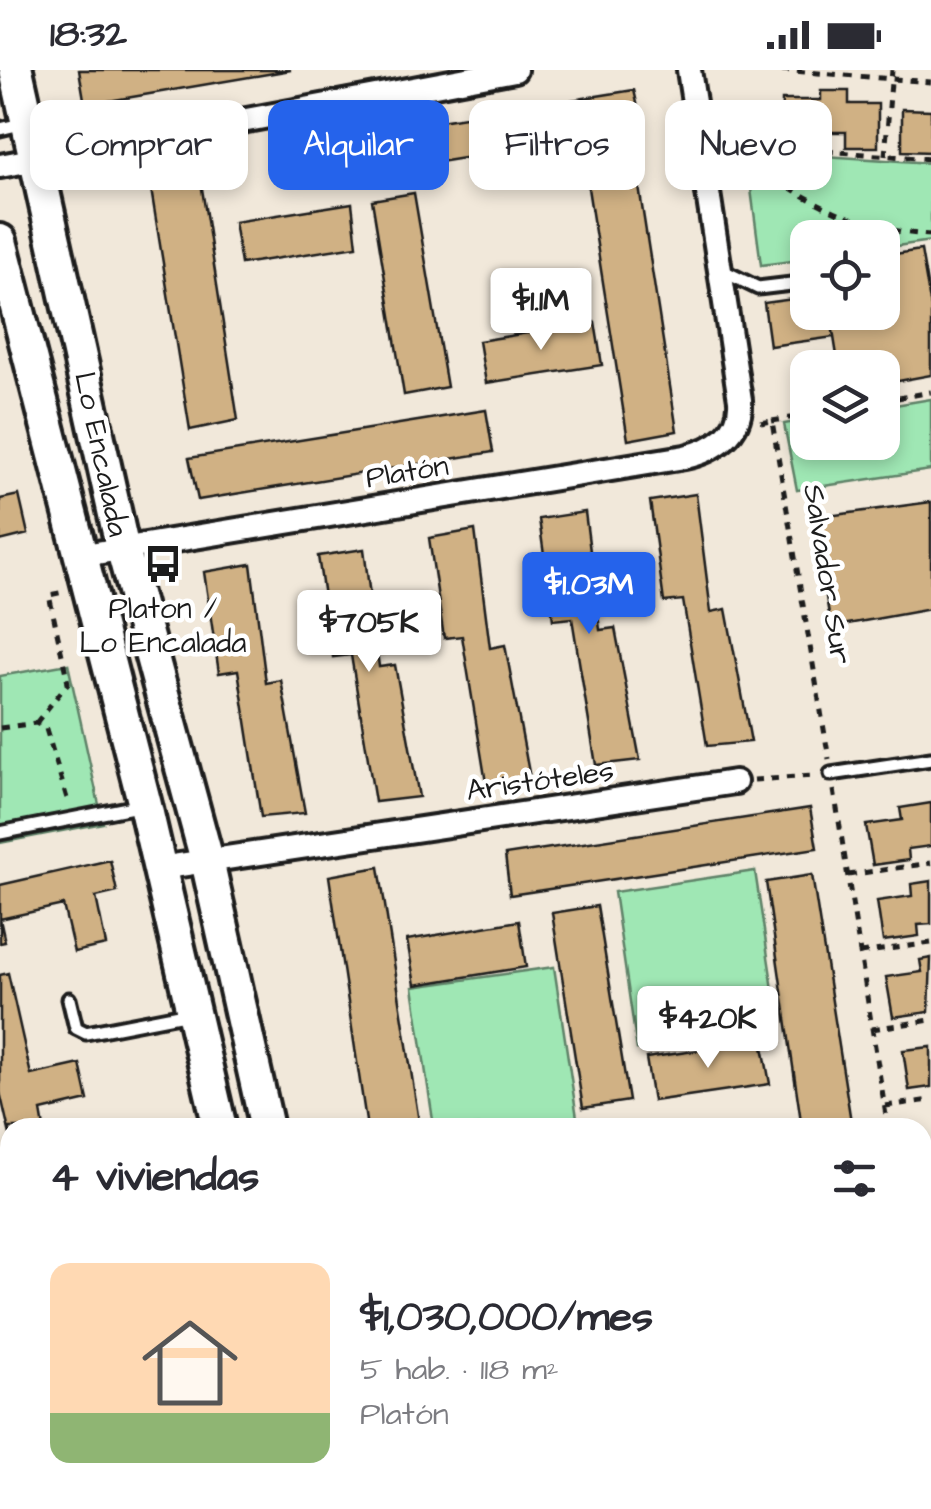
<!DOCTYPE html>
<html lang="es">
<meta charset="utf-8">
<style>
body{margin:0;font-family:"Architects Daughter",sans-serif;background:#f7f7f7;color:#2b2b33;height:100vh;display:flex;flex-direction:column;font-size:38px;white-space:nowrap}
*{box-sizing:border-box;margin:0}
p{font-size:32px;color:#7c7c81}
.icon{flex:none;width:55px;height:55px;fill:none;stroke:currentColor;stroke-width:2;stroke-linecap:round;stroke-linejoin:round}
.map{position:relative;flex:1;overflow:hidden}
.side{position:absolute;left:0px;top:1048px;width:932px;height:392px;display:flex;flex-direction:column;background:#fff;border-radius:30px 30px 0 0;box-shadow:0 5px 15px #0003}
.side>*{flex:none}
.hud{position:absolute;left:30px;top:30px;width:872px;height:90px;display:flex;gap:20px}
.controls{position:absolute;left:790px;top:150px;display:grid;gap:20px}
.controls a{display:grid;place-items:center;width:110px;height:110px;border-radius:20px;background:#fff;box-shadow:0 5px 15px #0003;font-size:50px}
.price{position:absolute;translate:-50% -85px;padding:0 22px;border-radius:10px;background:#fff;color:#222;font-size:32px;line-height:65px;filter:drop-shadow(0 2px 5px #0008)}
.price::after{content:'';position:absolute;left:50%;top:60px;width:30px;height:22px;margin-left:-15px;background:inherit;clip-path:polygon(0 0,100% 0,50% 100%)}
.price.on{background:#2563eb;color:#fff}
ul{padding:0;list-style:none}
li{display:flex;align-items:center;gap:30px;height:250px;padding:0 50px}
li+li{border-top:2px solid #e1e1e2}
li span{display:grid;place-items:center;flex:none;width:280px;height:200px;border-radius:20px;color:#555}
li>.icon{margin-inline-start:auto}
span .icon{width:120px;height:120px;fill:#fffc;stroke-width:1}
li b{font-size:42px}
h2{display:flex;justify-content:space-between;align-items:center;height:120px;padding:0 50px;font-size:42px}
.chip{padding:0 35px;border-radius:20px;background:#fff;box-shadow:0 5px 15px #0003;font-size:35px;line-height:90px}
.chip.on{background:#2563eb;color:#fff}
.status{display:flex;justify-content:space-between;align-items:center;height:70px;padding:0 50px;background:#fff;direction:ltr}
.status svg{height:28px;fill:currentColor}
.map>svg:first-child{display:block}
.green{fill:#9fe7b4;stroke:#5e8268;stroke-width:2.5}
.building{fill:#d0b184;stroke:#1c1c1c;stroke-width:2.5}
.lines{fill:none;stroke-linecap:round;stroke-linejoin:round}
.lane-casing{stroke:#1c1c1c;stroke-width:19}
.street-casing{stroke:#1c1c1c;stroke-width:30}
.secondary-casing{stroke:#1c1c1c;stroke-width:40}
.path{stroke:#1c1c1c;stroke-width:5;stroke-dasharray:8 8;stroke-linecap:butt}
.lane{stroke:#fff;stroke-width:11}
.street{stroke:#fff;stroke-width:22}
.secondary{stroke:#fff;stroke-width:32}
.labels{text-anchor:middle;stroke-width:9;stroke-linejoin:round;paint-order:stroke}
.street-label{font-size:30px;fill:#1c1c1c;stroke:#fff}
.poi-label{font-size:30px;fill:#1c1c1c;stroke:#fff}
</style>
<div class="status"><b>18:32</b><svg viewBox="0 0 49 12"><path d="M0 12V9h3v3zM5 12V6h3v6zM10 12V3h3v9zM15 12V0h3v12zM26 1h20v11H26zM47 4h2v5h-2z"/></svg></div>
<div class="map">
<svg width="931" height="1439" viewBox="0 0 931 1439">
<rect width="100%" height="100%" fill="#f1e8da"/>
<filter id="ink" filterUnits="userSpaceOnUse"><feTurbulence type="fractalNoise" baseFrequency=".01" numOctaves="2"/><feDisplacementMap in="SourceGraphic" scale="20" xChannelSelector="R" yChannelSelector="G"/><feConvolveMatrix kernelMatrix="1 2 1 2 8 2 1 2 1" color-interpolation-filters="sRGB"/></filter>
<g filter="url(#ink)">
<path class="green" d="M746,81l185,12v78l-48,7 -1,-10h-74l-1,21 -46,6z
M931,329v71l-134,20 -13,-66 23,-4 1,22h74l1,-35z
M68,594l35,159 -103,20v-167z
M755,801l24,158 -142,20 -23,-157z
M554,897l24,157 -144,3 -21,-140z
M931,1085v161h-3l-6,-34v-126z
M480,1430h144l1,9h-144z"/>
<path class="building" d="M79,0h212l-206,35z
M634,20l9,39 -303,49 -6,-40z
M821,21h28v13h29v43h-32v-15h-33v11l-32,-1 1,-42h39z
M902,39l29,1v42l-29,-1z
M196,80l42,270 -48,10 -44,-272z
M635,91l42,270 -49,9 -43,-271z
M414,123l33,194 -43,8 -32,-195z
M352,133l5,43 -116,18 -7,-42z
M921,180l10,58v67l-49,9v-16h-43l-9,-56h52v-56z
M808,227v15h22l4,25 -64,9 -6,-43z
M595,252l7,43 -116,18 -7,-42z
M486,340l7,42 -295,48 -9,-42z
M696,424l15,118 15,-3 25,133 -44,4 -24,-146 -19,2 -14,-101z
M19,425l9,39 -28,7v-42z
M931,432v107l-100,18 -18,-109z
M585,442l15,118 15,-2 25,132 -44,5 -24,-147 -19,2 -14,-101z
M475,460l15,118 15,-3 25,133 -44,5 -24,-147 -18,2 -15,-100z
M364,479l15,118 16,-2 24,132 -44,5 -24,-147 -18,2 -15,-101z
M251,494l15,119 15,-3 24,133 -44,4 -23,-147 -19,3 -15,-101z
M931,733v43l-23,3 1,11 -36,5 -7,-40 36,-5 -2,-12z
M810,738l7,40 -307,47 -5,-40z
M110,790l7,32 -21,5 10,48 -32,7 -11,-47 -63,14 5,23 -5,1v-58z
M379,797l41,261h-53l-38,-252z
M812,805l40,253h-50l-36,-246z
M931,811v43l-13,1 1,11 -36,5 -6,-40 35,-5 -1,-12z
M597,836l32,195 -46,7 -31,-195z
M519,851l7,46 -111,18 -8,-45z
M931,888l-2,54 -36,5 -7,-40 36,-5 -2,-12z
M8,903l23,102 49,-11 8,36 -47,11 3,17h-34v7l-10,-43v-117z
M762,971l8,43 -117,17 -7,-43z
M931,977v40l-22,3 -6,-40z
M10,1085v42l-10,2v-41z
M161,1430h90l1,2 -29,7h-60z
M424,1430h50l1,9h-49z
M639,1430h53l2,9h-53z
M716,1430h97l-68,9h-27z
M854,1430h55l1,9h-54z"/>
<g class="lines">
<g class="lane-casing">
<path id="lane" d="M0,59l25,-6
M723,201l35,17 50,-6
M831,704l100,-15
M0,763l143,-28
M69,929l7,29 10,5 103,-20
M922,1273l9,-1"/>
</g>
<g class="street-casing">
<path id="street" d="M0,96l515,-96
M78,486l607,-99c30,-7 57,-24 55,-57l-51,-330
M160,798l575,-86"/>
</g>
<g class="secondary-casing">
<path id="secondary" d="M16,0l106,476 85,314 60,268
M0,171l145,564 75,323
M305,1430l2,9
M351,1430l2,9"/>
</g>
<path class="path" d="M781,0l150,12
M722,74c66,44 127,87 209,91
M885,86l7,-86
M746,90l-1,-15 186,14
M882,331l49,-9
M772,351l36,-6
M761,353l11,-2 57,338
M36,653l32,-40 -19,-88 15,-3
M0,658l36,-5 10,6 23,76
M754,710l59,-4
M834,720l54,338
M848,805l83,-12
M860,883l71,-10
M872,959l59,-9
M885,1036l46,-6
M924,1287l7,53"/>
<use href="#lane" class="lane"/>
<use href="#street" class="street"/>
<use href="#secondary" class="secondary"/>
</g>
</g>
<defs>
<g id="bus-bare" transform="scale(3)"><path d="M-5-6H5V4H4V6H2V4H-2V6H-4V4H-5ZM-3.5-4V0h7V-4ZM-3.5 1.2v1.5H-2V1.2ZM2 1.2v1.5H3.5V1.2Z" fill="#1c1c1c" stroke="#fff" stroke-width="2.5" paint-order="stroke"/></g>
</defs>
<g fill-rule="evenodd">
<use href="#bus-bare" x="163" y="494"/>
</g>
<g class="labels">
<g class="street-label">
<text transform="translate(102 384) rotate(78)" y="10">Lo Encalada</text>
<text transform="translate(407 401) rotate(-9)" y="10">Platón</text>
<text transform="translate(828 504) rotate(81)" y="10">Salvador Sur</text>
<text transform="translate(540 710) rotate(-8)" y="10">Aristóteles</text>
</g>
<g class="poi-label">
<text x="163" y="548">Platon /<tspan x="163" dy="34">Lo Encalada</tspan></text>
</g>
</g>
</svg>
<div class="controls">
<a><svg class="icon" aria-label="locate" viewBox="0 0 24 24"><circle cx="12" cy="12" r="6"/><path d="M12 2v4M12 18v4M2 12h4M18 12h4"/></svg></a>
<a><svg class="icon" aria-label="layers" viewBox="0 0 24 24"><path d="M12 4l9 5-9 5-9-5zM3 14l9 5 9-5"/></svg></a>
</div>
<b class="price" style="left:541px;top:283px">$1.1M</b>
<b class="price on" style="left:589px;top:567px">$1.03M</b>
<b class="price" style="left:369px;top:605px">$705K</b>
<b class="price" style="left:708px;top:1001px">$420K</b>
<div class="hud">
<a class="chip">Comprar</a>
<a class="chip on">Alquilar</a>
<a class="chip">Filtros</a>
<a class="chip">Nuevo</a>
</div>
<section class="side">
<h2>4 viviendas<svg class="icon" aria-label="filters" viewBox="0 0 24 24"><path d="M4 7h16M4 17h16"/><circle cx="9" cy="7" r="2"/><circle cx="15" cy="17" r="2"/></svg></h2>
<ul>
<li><span style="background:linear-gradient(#ffd9b3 75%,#8fb573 0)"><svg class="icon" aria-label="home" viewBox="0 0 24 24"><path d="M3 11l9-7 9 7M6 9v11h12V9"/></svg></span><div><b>$1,030,000/mes</b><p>5 hab. · 118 m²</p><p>Platón</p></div></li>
</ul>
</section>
</div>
